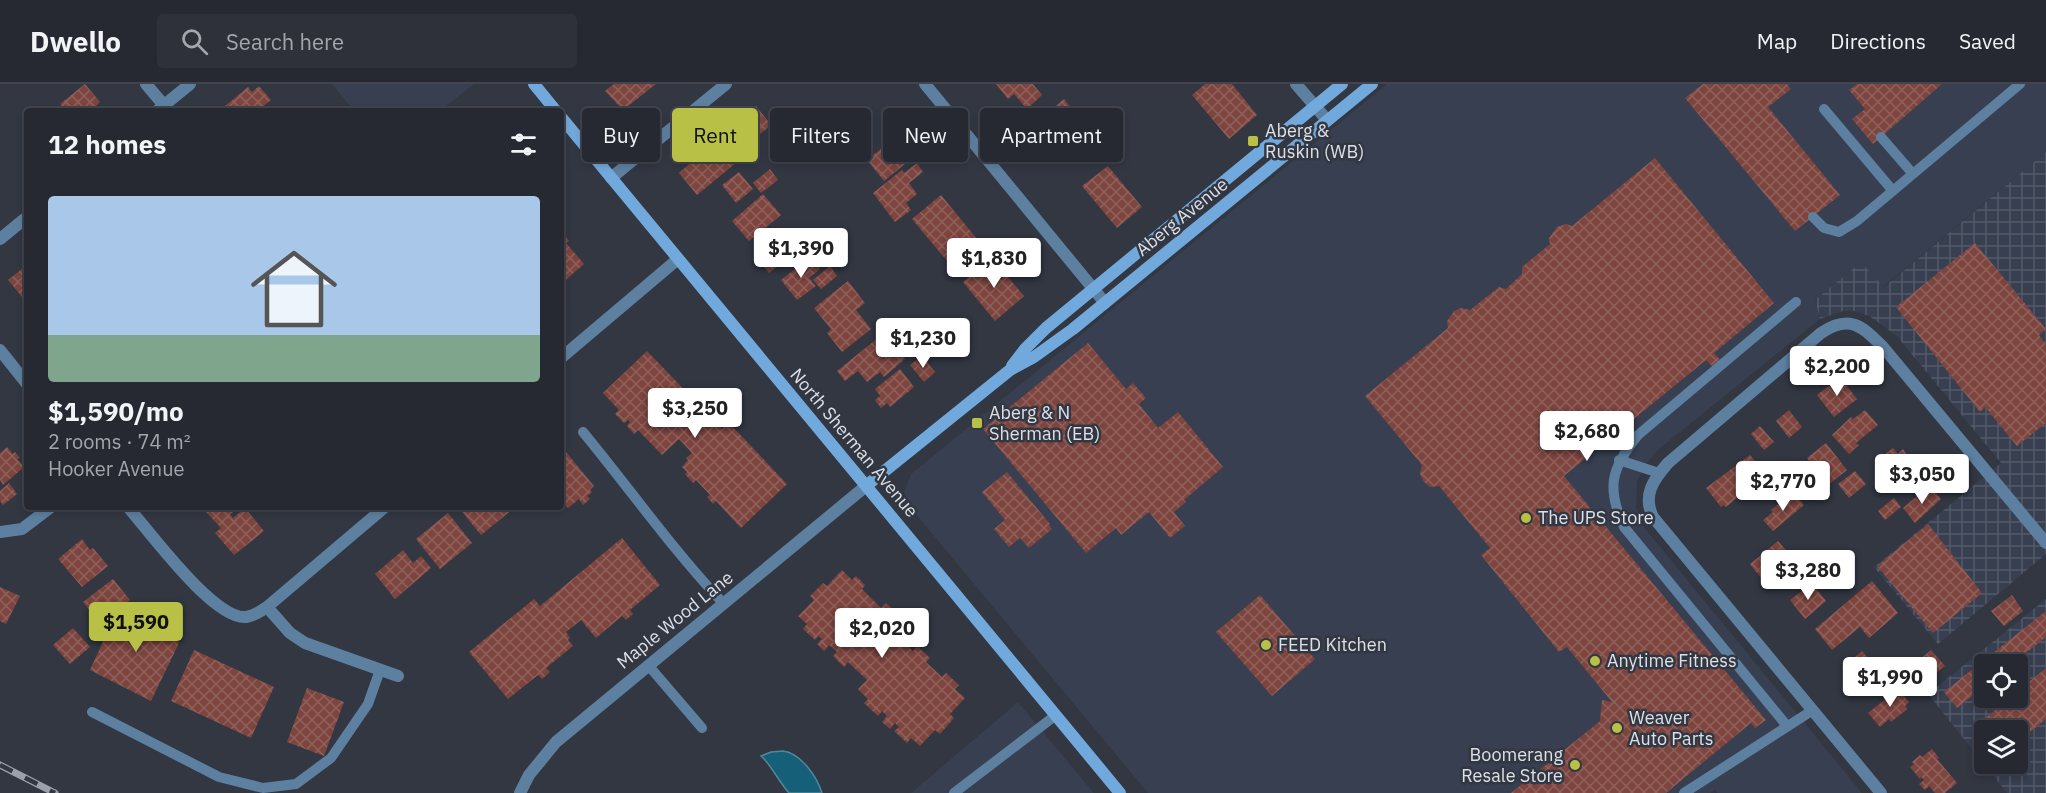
<!DOCTYPE html>
<meta charset="utf-8">
<style>
body{margin:0;font-family:"IBM Plex Sans",sans-serif;background:#2e313a;color:#f1f3f6;height:100vh;display:flex;flex-direction:column;font-size:22px;white-space:nowrap}
*{box-sizing:border-box;margin:0}
p{font-size:20px;color:#a4a6ac}
.icon{flex:none;width:33px;height:33px;fill:none;stroke:currentColor;stroke-width:2;stroke-linecap:round;stroke-linejoin:round}
.map{position:relative;flex:1;overflow:hidden}
.sheet{position:absolute;left:24px;top:24px;width:540px;height:402px;display:flex;flex-direction:column;background:#262932;border-radius:6px;box-shadow:0 3px 9px #0003,0 0 0 2px #42454d}
.sheet>*{flex:none}
.hud{position:absolute;left:582px;top:24px;width:570px;height:54px;display:flex;gap:12px}
.buttons{position:absolute;left:1974px;top:570px;display:grid;gap:12px}
.buttons a{display:grid;place-items:center;width:54px;height:54px;border-radius:6px;background:#262932;box-shadow:0 3px 9px #0003,0 0 0 2px #42454d;font-size:30px}
.price{position:absolute;translate:-50% -51px;padding:0 14px;border-radius:6px;background:#fff;color:#222;font-size:20px;line-height:39px;filter:drop-shadow(0 2px 3px #0008)}
.price::after{content:'';position:absolute;left:50%;top:36px;width:18px;height:14px;margin-left:-9px;background:inherit;clip-path:polygon(0 0,100% 0,50% 100%)}
.price.active{background:#b9c046;color:#111}
ul{padding:0;list-style:none}
li{display:grid;align-content:center;gap:12px;height:318px;padding:0 24px}
li span{display:grid;place-items:center;height:186px;border-radius:6px;color:#555}
li>.icon{margin-inline-start:auto}
span .icon{width:108px;height:108px;fill:#fffc;stroke-width:1}
li b{font-size:26px}
h2{display:flex;justify-content:space-between;align-items:center;height:72px;padding:0 24px;font-size:26px}
.pill{padding:0 21px;border-radius:6px;background:#262932;box-shadow:0 3px 9px #0003,0 0 0 2px #42454d;font-size:21px;line-height:54px}
.pill.active{background:#b9c046;color:#111}
header{display:flex;align-items:center;gap:36px;box-sizing:border-box;height:84px;padding:0 30px;background:#262932;border-bottom:2px solid #42454d}
header strong{font-size:28px}
nav{display:flex;gap:33px;margin-inline-start:auto;font-size:21px}
.search{width:420px;height:54px;background:#2e313a;display:flex;align-items:center;gap:15px;box-sizing:border-box;padding:0 21px;border-radius:6px;color:#a4a6ac;font-size:22px}
.map>svg:first-child{display:block}
.built{fill:#373f50}
.industrial{fill:url(#industrial-grid);fill-rule:evenodd}
.water{fill:#165f79;stroke:#51869a;stroke-width:1.5}
.building{fill:url(#building-cross-hatch)}
.lines{fill:none;stroke-linecap:round;stroke-linejoin:round}
.lane{stroke:#5e80a0;stroke-width:10}
.street{stroke:#5e80a0;stroke-width:12}
.secondary{stroke:#72a9dc;stroke-width:12}
.rail-casing{stroke:#9ca1a9;stroke-width:7}
.rail{stroke:#323742;stroke-width:4.5;stroke-dasharray:14;stroke-linecap:butt}
.poi-dot{fill:#b9c046;stroke:#323742;stroke-width:2}
.labels{text-anchor:middle;stroke-width:5;stroke-linejoin:round;paint-order:stroke}
.poi-label{font-size:18px;fill:#dce0e7;stroke:#323742;text-anchor:start}
.street-label{font-size:18px;fill:#dce0e7;stroke:#323742}
</style>
<header>
<strong>Dwello</strong>
<div class="search"><svg class="icon" aria-label="search" viewBox="0 0 24 24"><circle cx="10" cy="10" r="6"/><path d="M15 15l6 6"/></svg>Search here</div>
<nav><a>Map</a><a>Directions</a><a>Saved</a></nav>
</header>
<div class="map">
<svg width="2046" height="709" viewBox="0 0 2046 709">
<defs>
<pattern id="industrial-grid" width="8" height="8" patternUnits="userSpaceOnUse" patternTransform="scale(1.5)"><rect width="8" height="8" fill="#373f50"/><path d="M0 4h8M4 0v8" fill="none" stroke="#535a69"/></pattern>
<pattern id="building-cross-hatch" width="8" height="8" patternUnits="userSpaceOnUse" patternTransform="scale(1.5)"><rect width="8" height="8" fill="#7e453f"/><path d="M0 0l8 8M0 8l8-8" fill="none" stroke="#90605b"/></pattern>
</defs>
<rect width="100%" height="100%" fill="#323742"/>
<path class="built" d="M332,0h142l-34,27h-86z
M1387,0h659v68l-163,135 -22,-25 -46,38 5,19 -161,130 -14,16 -8,17 -1,25 7,19 219,267h-144l-3,-3 -5,3h-562l-238,-286 -6,-15 7,-18z
M1018,618l76,91h-183z"/>
<path class="industrial" d="M2046,68v402l-108,90 -64,-77 127,-104 -105,-128 -27,-19 -15,-5h-11l-23,8 -5,-19 46,-38 23,25z
M2046,515v194h-39l-79,-99zM1984,580h34v34h-34zM1984,646h34v34h-34z"/>
<path class="water" d="M783,667c18,2 34,26 39,42h-33c-9,-10 -20,-31 -28,-37l10,-4z"/>
<path class="building" d="M85,0l15,18 -9,9h-25l-6,-7z
M614,0h42l-33,26 -18,-19z
M996,0h37l9,11 -15,14 -13,-15 -6,5z
M1205,0h27l25,31 -28,24 -37,-44z
M1703,0h84l4,5 -23,18 72,88 -45,36 -110,-133z
M1857,0h85l-69,60 -21,-25 13,-10 -16,-19z
M259,2l12,14 -14,11h-28l-4,-5 23,-19 4,5z
M1064,15l23,29 -34,28 -23,-28z
M756,22l15,19 -18,15 -15,-19z
M729,46l19,23 -51,42 -18,-22z
M898,51l17,21 -31,25 -17,-21z
M1655,74l119,145 -60,50 7,8 -8,6 -7,-7 -142,116 202,244 -11,8 -4,-5 -85,70h-155l89,-72 2,-21 10,2 -45,-55 -8,5 -78,-97 9,-7 -51,-62 -9,1 -6,-5 -4,-8 2,-9 -57,-69 83,-68 -1,-7 7,-10 7,-3 9,2 29,-23 7,2 16,-15v-7l28,-23 -1,-6 8,-11 9,-3 6,2z
M917,79l6,9 -14,11 8,11 -11,9 5,7 -16,12 -22,-29 29,-23 2,3z
M1108,82l34,41 -25,21 -35,-42z
M770,85l8,11 -17,13 -8,-10z
M739,88l14,17 -17,14 -14,-18z
M763,110l18,21 -32,26 -17,-20z
M941,111l36,44 -29,23 -36,-43z
M561,147l8,10 -3,2 18,21 -23,20z
M781,149l15,18 -27,22 -15,-18z
M1975,159l71,86 -7,6 7,10v78l-29,23 -32,-39 -5,5 -84,-105z
M810,173l10,12 -11,9 7,8 -19,14 -16,-20z
M992,174l32,38 -29,25 -32,-39z
M27,181v38l-19,-23z
M830,182l7,10 -16,13 -8,-9z
M848,197l17,22 -9,7 15,19 -29,23 -15,-19 4,-4 -17,-21z
M884,249l21,26 -21,18 -4,-5 -13,10 -9,-11 -13,10 -8,-10z
M1088,259l38,46 7,-6 13,15 -7,6 19,24 20,-16 45,55 -39,33 2,2 -12,10 11,14 -15,12 -21,-26 -28,23 -5,-7 -30,25 -103,-124z
M647,267l75,78 7,-6 58,61 -46,44 -25,-27 -3,3 -6,-7 3,-2 -14,-15 -3,3 -8,-9 2,-2 -5,-5 6,-7 -2,-2 6,-5 -13,-14 -17,16 -24,-25 -4,4 -7,-8 3,-4 -2,-2 -4,3 -9,-9 4,-4 -16,-17z
M922,272l13,16 -11,10 -14,-17z
M900,285l14,18 -24,20 -3,-4 -6,5 -6,-8 5,-4 -5,-7z
M1840,293l17,22 -23,18 -17,-22z
M1789,326l13,17 -13,11 -13,-17z
M1865,326l13,15 -22,18 3,2 -10,9 -17,-19 19,-18 2,2z
M1760,342l14,16 -10,8 -13,-16z
M1826,359l21,27 -19,15 -5,-7 -9,6 -8,-10 8,-6 -7,-10z
M561,362l33,40 -4,4 2,2 -5,4 3,3 -7,6 -4,-6 -11,9 -7,-9z
M7,363l6,7 2,-2 5,6 -3,1 7,8 -21,18 -3,-5v-27z
M1893,364l5,6 5,-5 6,9 -5,4 6,7 -13,11 -13,-17 -3,2 -4,-4z
M1750,371l16,19 -40,33 -2,-2 -3,2 -15,-19z
M1855,387l11,13 -17,14 -11,-14z
M1007,388l43,52 -1,1 3,4 -23,19 -9,-10 -11,9 -15,-18 11,-9 -23,-28z
M1781,392l10,14 -13,10 -10,-13z
M9,399l8,11 -14,11 -3,-4v-10z
M1932,404l9,11 -26,24 -12,-15 21,-18 2,2z
M1795,410l9,11 -31,26 -10,-11 10,-8 -2,-2 12,-10 2,2z
M1894,414l7,9 -16,13 -7,-9z
M211,423h21l3,4 -5,3 3,4 12,-10 19,23 -30,24 -19,-22 6,-5 -15,-16z
M458,423h52l2,3 -31,25z
M448,429l24,30 -32,26 -24,-30z
M1928,440l54,69 -49,40 -56,-67z
M622,454l38,47 -30,25 3,4 -7,6 -4,-4 -26,22 -15,-18 -15,12 4,6 -2,2 5,6 -27,22 4,4 -8,7 -4,-4 -30,24 -39,-47 65,-53 6,7z
M82,455l8,11 3,-2 15,18 -26,21 -24,-28z
M1778,457l12,14 -29,23 -11,-14z
M403,466l10,13 8,-7 10,12 -36,31 -20,-25z
M1803,468l14,21 -19,15 -7,-9 5,-5 -8,-10z
M842,486l10,10 4,-4 9,9 -3,4 19,19 5,-5 10,9 -4,4 9,9 -7,8 19,18 4,-5 13,12 -4,4 16,15 4,-4 13,12 -4,4 10,9 -15,16 4,4 -14,16 -5,-4 -15,16 -9,-8 -4,5 -13,-12 5,-4 -4,-4 -5,6 -8,-7 5,-6 -5,-5 -4,5 -14,-13 4,-4 -10,-10 9,-9 -19,-18 -4,5 -11,-11 4,-4 -8,-7 -5,6 -7,-7 5,-5 -4,-3 -3,4 -12,-11 4,-5 -9,-8 16,-16 -4,-4 13,-13 4,3z
M113,495l17,21 -20,16 -3,-4 -10,8 -14,-18z
M1872,497l26,32 -29,25 -9,-11 -28,23 -17,-21z
M1812,499l14,18 -21,18 -15,-19z
M0,503l20,9 -14,28 -6,-3z
M1260,511l55,64 -43,37 -56,-64z
M2012,511l11,16 -19,15 -13,-15z
M142,520l37,39 -28,58 -61,-31 17,-37z
M2046,527v26l-34,27h-28v22l-27,22 -13,-16z
M73,544l17,19 -20,17 -17,-19z
M194,566l80,37 -23,51 -80,-37z
M1931,566l14,16 -19,15 -13,-16z
M1862,567l22,27 -20,16 -8,-9 -1,1 -13,-18z
M2046,584v51l-28,23v-12h-24l-10,-11 26,-21h8v-7z
M307,604l37,14 -20,54 -37,-14z
M1898,605l11,13 -4,4 2,3 -16,13 -2,-3 -9,8 -12,-14z
M1932,665l7,9 -2,1 20,24 -12,10h-10l-6,-7 -4,4 -6,-6 5,-4 -3,-3 -1,2 -10,-12 4,-3 -2,-2 8,-7 2,2z"/>
<g class="lines">
<path class="lane" d="M1824,25l69,82
M1881,53l32,37
M1813,133l11,11 15,4 18,-11 163,-137
M583,348c47,57 89,117 140,171
M1619,376l40,13
M648,581l54,63
M92,628l127,65 44,11 33,-4 35,-26 37,-54 12,-34
M1787,642l-163,-199c-18,-39 -13,-59 14,-92l158,-133
M954,709l102,-78
M1684,709l129,-83"/>
<path class="street" d="M146,0l22,26
M925,0l180,219
M1296,0l31,36
M157,27l33,-27
M611,94l115,-94
M0,155l27,-22
M0,266l27,34
M561,274l117,-99
M128,423c21,24 86,113 118,110 8,-1 15,-6 21,-10l23,26 15,10 93,33
M0,448l22,-3 29,-22
M267,523l118,-100
M520,709l9,-18 27,-33 310,-256
M1881,709l-228,-276c-11,-22 1,-38 15,-54l153,-130c29,-19 41,-7 62,14l163,196"/>
<path class="secondary" d="M534,0l22,27
M561,33l559,676
M1012,282l13,-17 21,-21 296,-244
M866,402l144,-116 24,-13 39,-28 299,-245"/>
<g class="rail-casing">
<path id="rail" d="M0,681l55,28"/>
</g>
<use href="#rail" class="rail"/>
</g>
<g class="poi-dot">
<rect x="1247" y="51" width="12" height="12" rx="3"/>
<rect x="971" y="333" width="12" height="12" rx="3"/>
<circle cx="1526" cy="434" r="6"/>
<circle cx="1266" cy="561" r="6"/>
<circle cx="1595" cy="577" r="6"/>
<circle cx="1617" cy="644" r="6"/>
<circle cx="1575" cy="681" r="6"/>
</g>
<g class="labels">
<g class="poi-label">
<text x="1265" y="53">Aberg &amp;<tspan x="1265" dy="21">Ruskin (WB)</tspan></text>
<text x="989" y="335">Aberg &amp; N<tspan x="989" dy="21">Sherman (EB)</tspan></text>
<text x="1538" y="440">The UPS Store</text>
<text x="1278" y="567">FEED Kitchen</text>
<text x="1607" y="583">Anytime Fitness</text>
<text x="1629" y="640">Weaver<tspan x="1629" dy="21">Auto Parts</tspan></text>
<text x="1563" y="677" text-anchor="end">Boomerang<tspan x="1563" dy="21">Resale Store</tspan></text>
</g>
<g class="street-label">
<text transform="translate(1182 133) rotate(-39)" y="6">Aberg Avenue</text>
<text transform="translate(854 359) rotate(50)" y="6">North Sherman Avenue</text>
<text transform="translate(675 536) rotate(-39)" y="6">Maple Wood Lane</text>
</g>
</g>
</svg>
<div class="buttons">
<a><svg class="icon" aria-label="locate" viewBox="0 0 24 24"><circle cx="12" cy="12" r="6"/><path d="M12 2v4M12 18v4M2 12h4M18 12h4"/></svg></a>
<a><svg class="icon" aria-label="layers" viewBox="0 0 24 24"><path d="M12 4l9 5-9 5-9-5zM3 14l9 5 9-5"/></svg></a>
</div>
<b class="price" style="left:801px;top:195px">$1,390</b>
<b class="price" style="left:994px;top:205px">$1,830</b>
<b class="price" style="left:923px;top:285px">$1,230</b>
<b class="price" style="left:1837px;top:313px">$2,200</b>
<b class="price" style="left:695px;top:355px">$3,250</b>
<b class="price" style="left:1587px;top:378px">$2,680</b>
<b class="price" style="left:1922px;top:421px">$3,050</b>
<b class="price" style="left:1783px;top:428px">$2,770</b>
<b class="price" style="left:1808px;top:517px">$3,280</b>
<b class="price active" style="left:136px;top:569px">$1,590</b>
<b class="price" style="left:882px;top:575px">$2,020</b>
<b class="price" style="left:1890px;top:624px">$1,990</b>
<div class="hud">
<a class="pill">Buy</a>
<a class="pill active">Rent</a>
<a class="pill">Filters</a>
<a class="pill">New</a>
<a class="pill">Apartment</a>
</div>
<section class="sheet">
<h2>12 homes<svg class="icon" aria-label="filters" viewBox="0 0 24 24"><path d="M4 7h16M4 17h16"/><circle cx="9" cy="7" r="2"/><circle cx="15" cy="17" r="2"/></svg></h2>
<ul>
<li><span style="background:linear-gradient(#a9c7e8 75%,#7fa58c 0)"><svg class="icon" aria-label="home" viewBox="0 0 24 24"><path d="M3 11l9-7 9 7M6 9v11h12V9"/></svg></span><div><b>$1,590/mo</b><p>2 rooms · 74 m²</p><p>Hooker Avenue</p></div></li>
</ul>
</section>
</div>
